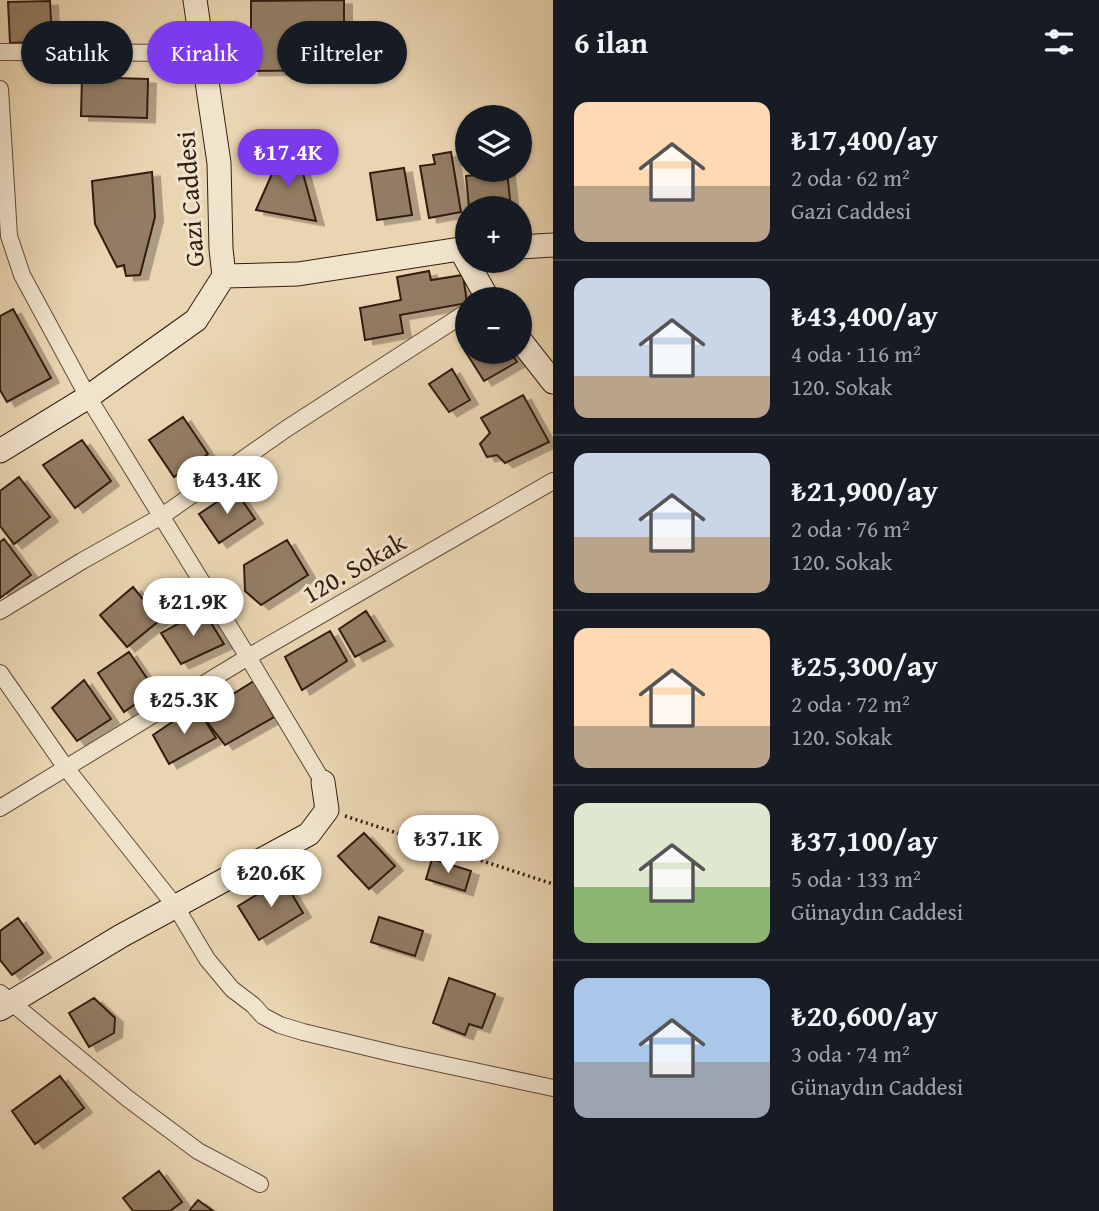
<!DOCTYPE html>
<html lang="tr">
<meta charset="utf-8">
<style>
body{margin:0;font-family:"Gentium Book Plus",serif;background:#242831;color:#f1f3f6;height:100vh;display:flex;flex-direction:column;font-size:26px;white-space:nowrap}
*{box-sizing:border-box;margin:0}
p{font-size:23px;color:#9ea1a6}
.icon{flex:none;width:38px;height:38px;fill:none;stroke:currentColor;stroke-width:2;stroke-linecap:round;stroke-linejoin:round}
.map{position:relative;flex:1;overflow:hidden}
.drawer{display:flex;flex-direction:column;background:#171b24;width:546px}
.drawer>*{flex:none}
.guide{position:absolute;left:21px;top:21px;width:427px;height:63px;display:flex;gap:14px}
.controls{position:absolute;left:455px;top:105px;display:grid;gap:14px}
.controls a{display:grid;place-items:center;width:77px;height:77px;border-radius:50%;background:#171b24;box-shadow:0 2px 5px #0004;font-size:35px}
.price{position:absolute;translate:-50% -60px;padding:0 16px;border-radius:24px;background:#fff;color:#222;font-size:23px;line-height:46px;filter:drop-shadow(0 2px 4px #0008)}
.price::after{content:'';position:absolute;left:50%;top:42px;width:21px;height:16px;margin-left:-10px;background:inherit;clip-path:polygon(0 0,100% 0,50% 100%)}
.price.on{background:#7c3aed;color:#fff}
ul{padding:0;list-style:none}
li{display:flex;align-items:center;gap:21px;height:175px;padding:0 21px}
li+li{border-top:2px solid #363941}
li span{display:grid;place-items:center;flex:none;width:196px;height:140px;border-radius:14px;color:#555}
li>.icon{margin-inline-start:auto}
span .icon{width:84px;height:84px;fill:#fffc;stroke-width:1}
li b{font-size:30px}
h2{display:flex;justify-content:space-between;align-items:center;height:84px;padding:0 21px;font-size:30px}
.tag{padding:0 24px;border-radius:32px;background:#171b24;box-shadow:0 2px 5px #0004;font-size:24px;line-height:63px}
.tag.on{background:#7c3aed;color:#fff}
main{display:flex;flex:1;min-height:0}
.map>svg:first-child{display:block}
.building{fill:#927c64;stroke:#331c0f;stroke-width:2;filter:url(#shadow)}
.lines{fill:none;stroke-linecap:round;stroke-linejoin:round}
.street-casing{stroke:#614a38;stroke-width:18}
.secondary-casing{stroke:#331c0f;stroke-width:25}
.path{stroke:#331c0f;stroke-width:3.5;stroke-dasharray:2 3.5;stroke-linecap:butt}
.street{stroke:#f1e4cd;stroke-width:16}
.secondary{stroke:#f1e4cd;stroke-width:23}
.labels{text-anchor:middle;stroke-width:6;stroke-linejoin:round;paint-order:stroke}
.street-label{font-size:26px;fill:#331c0f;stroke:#f1e4cd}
</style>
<main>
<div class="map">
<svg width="553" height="1211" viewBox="0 0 553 1211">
<defs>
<filter id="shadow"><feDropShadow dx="8" dy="4.5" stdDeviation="0" flood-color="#0004"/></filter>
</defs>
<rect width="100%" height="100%" fill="#ead5b2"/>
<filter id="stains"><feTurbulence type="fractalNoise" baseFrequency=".00286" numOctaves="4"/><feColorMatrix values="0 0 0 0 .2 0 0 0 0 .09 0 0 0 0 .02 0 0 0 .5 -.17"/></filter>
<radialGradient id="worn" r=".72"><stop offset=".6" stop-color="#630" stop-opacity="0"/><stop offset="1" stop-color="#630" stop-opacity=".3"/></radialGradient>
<path class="building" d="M344,0v70l-93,1v-70z
M50,1l2,40 -42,2 -2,-41z
M82,77l66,2 -1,39 -66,-2z
M296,148l20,73 -60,-11 27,-61z
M451,152l10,60 -32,6 -9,-52 15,-2 -2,-9z
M404,168l8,47 -35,5 -7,-47z
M152,172l3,45 -15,58 -14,1 -2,-11 -7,2 -22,-43 -3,-43z
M507,172l4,36h-42l-3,-32z
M429,271l2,9 32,-5 4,28 -67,12 3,18 -38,7 -5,-32 41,-8 -4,-23z
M13,309l38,69 -44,24 -7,-12v-74z
M467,343v9h44l6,10 -33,19 -22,-35z
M452,369l18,31 -21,12 -20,-28z
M523,395l26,47 -44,21 -8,-8 -10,2 -7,-13 10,-11 -9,-15z
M183,417l25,37 -34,23 -25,-37z
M82,440l29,41 -36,27 -32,-43z
M19,477l31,40 -36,27 -14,-18v-35z
M235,490l20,29 -36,24 -20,-29z
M4,539l27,36 -31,23v-56z
M287,540l21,35 -47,30 -16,-14 -1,-26z
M133,587l27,33 -33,27 -27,-32z
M203,610l21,34 -43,20 -20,-31z
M366,611l19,30 -30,16 -16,-28z
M330,631l17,30 -45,29 -17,-33z
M129,652l26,38 -31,22 -26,-39z
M84,680l27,39 -34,22 -25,-33z
M254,681l20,36 -49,28 -24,-31z
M196,706l20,32 -47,26 -16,-29z
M364,833l31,33 -26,23 -31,-33z
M432,859l39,12 -6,20 -39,-12z
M283,879l20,34 -44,27 -21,-34z
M379,917l44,14 -8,25 -44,-14z
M18,918l25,35 -31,22 -12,-15v-29z
M449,978l46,16 -13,34 -13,-4 -4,11 -32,-12z
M94,998l21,20 -1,15 -25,14 -20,-34z
M60,1076l24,32 -49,36 -23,-33z
M159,1171l23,31 -12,9h-37l-10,-13z
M198,1200l15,11h-24z"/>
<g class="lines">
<g class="street-casing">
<path id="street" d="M0,52l203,1
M0,89l9,147 13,39 66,122 160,260 75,125
M0,611l82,-50 80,-45 124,-87 181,-117
M0,673l66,95 110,139 31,52 25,30 21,16 10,11 17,9 23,7 92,22 158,34
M0,808l248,-151 305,-176
M0,993l127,105 71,53 62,33"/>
</g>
<g class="secondary-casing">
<path id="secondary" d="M520,247l33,-2
M224,276l74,-2 162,-25 28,50
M520,340l33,42
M0,451l88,-54 108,-77 28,-44 -3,-27 -2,-86 -24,-163
M0,1009l121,-73 188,-102 18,-24 -4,-28"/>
</g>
<path class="path" d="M345,816l208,68"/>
<use href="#street" class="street"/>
<use href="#secondary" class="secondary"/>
</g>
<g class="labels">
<g class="street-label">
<text transform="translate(190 199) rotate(-94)" y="9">Gazi Caddesi</text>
<text transform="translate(354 568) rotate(-30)" y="9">120. Sokak</text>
</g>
</g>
<rect width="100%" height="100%" filter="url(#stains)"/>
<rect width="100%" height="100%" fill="url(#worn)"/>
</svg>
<div class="controls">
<a><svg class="icon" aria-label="layers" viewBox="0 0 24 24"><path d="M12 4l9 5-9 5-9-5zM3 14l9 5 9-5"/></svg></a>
<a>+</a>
<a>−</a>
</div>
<b class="price on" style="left:288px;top:189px">₺17.4K</b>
<b class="price" style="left:227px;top:516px">₺43.4K</b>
<b class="price" style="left:193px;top:638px">₺21.9K</b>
<b class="price" style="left:184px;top:736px">₺25.3K</b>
<b class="price" style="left:448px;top:875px">₺37.1K</b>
<b class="price" style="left:271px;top:909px">₺20.6K</b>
<div class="guide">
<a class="tag">Satılık</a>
<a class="tag on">Kiralık</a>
<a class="tag">Filtreler</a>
</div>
</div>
<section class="drawer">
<h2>6 ilan<svg class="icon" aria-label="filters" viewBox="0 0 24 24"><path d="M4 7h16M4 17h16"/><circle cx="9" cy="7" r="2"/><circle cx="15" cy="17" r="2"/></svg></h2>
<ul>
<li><span style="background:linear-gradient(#ffd9b3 60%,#b9a48a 0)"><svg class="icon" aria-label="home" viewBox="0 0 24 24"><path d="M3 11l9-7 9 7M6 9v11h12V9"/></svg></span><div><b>₺17,400/ay</b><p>2 oda · 62 m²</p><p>Gazi Caddesi</p></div></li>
<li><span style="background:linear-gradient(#c9d6e8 70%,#b9a48a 0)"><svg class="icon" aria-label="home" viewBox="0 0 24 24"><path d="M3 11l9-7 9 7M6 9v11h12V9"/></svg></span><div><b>₺43,400/ay</b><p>4 oda · 116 m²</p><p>120. Sokak</p></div></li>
<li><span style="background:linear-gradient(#c9d6e8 60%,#b9a48a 0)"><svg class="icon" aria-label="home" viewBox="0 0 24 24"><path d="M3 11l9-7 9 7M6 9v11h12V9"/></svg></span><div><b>₺21,900/ay</b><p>2 oda · 76 m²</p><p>120. Sokak</p></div></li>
<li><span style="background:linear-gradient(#ffd9b3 70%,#b9a48a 0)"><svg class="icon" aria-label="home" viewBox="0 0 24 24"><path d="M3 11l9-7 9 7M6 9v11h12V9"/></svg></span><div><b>₺25,300/ay</b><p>2 oda · 72 m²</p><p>120. Sokak</p></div></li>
<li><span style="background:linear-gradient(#dfe7d0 60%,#8fb573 0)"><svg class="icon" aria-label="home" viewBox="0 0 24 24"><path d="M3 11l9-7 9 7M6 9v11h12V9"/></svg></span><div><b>₺37,100/ay</b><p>5 oda · 133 m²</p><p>Günaydın Caddesi</p></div></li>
<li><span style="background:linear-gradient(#a9c7e8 60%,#9aa5b1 0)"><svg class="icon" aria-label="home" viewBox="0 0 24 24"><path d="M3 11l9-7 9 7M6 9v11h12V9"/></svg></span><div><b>₺20,600/ay</b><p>3 oda · 74 m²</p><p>Günaydın Caddesi</p></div></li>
</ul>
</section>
</main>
